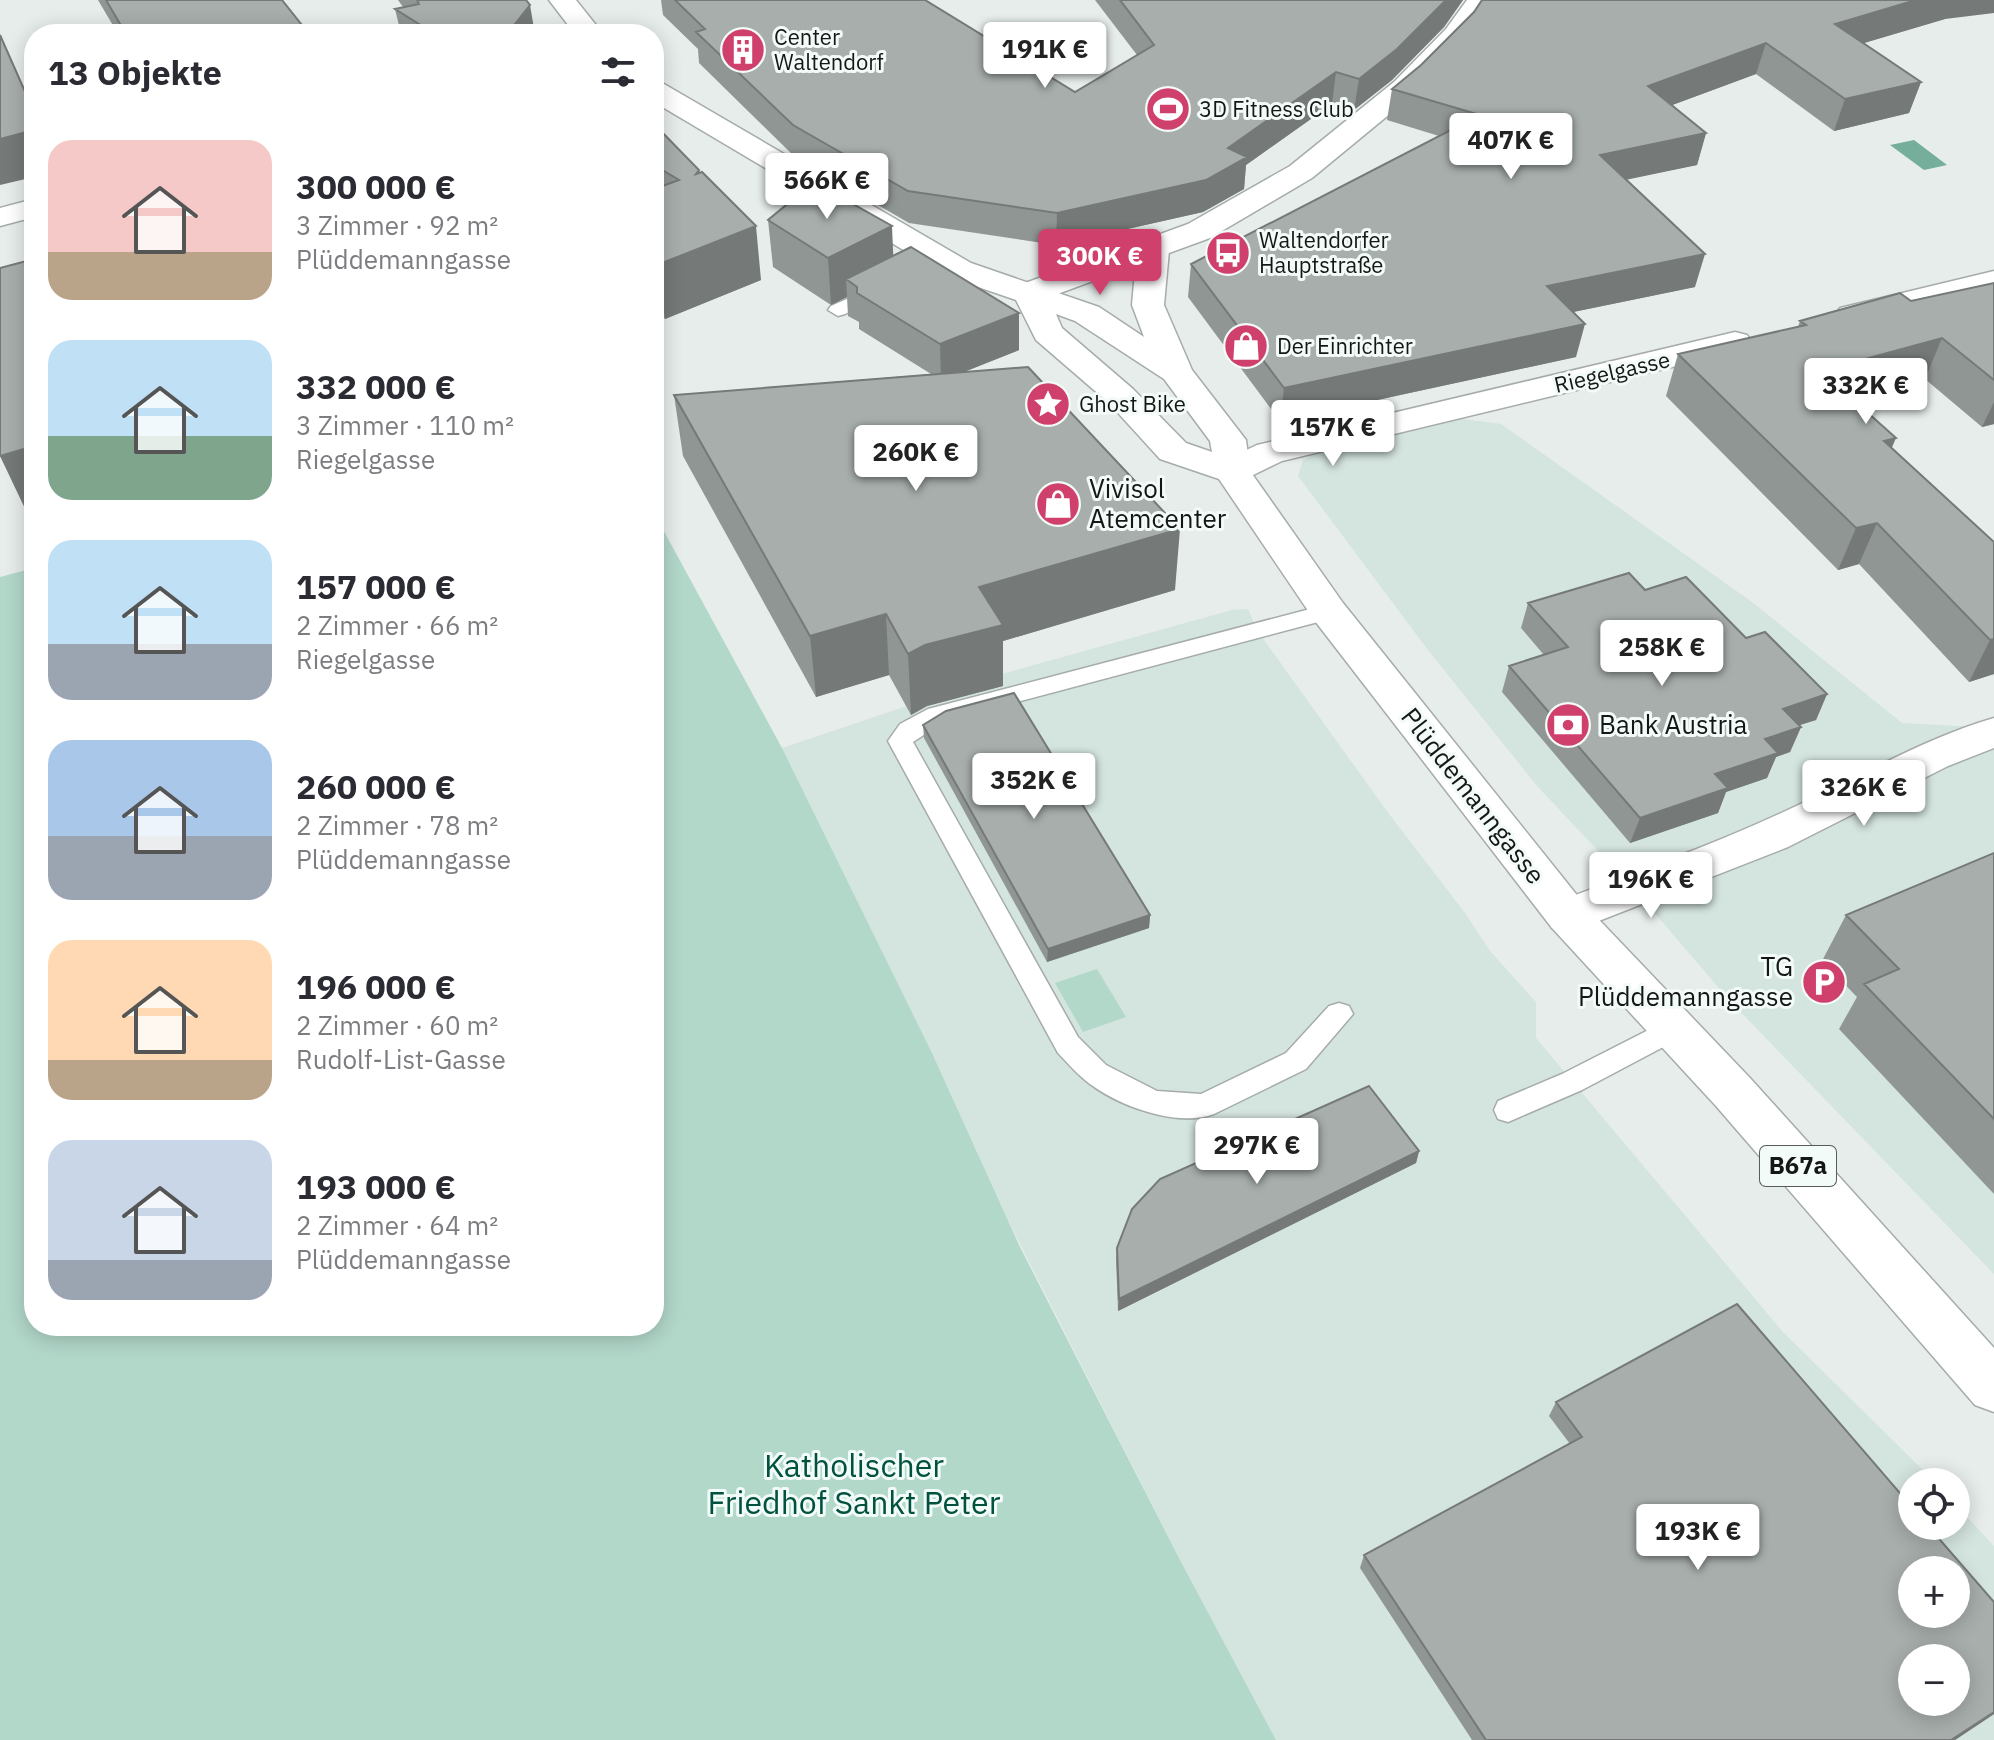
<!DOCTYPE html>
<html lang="de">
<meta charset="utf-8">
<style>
body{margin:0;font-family:"IBM Plex Sans",sans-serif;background:#f2f2f3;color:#2b2b33;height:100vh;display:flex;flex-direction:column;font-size:30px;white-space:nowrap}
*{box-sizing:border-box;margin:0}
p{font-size:26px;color:#7c7c81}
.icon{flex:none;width:44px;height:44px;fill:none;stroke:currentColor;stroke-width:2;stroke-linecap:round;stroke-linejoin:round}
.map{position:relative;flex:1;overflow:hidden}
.drawer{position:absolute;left:24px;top:24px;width:640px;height:1312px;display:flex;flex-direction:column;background:#fff;border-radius:32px;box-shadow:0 4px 20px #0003}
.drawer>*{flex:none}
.fabs{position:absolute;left:1898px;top:1468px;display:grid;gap:16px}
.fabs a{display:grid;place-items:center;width:72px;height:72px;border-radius:50%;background:#fff;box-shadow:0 4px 20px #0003;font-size:40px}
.price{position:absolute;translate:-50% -68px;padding:0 18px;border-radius:8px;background:#fff;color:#222;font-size:26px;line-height:52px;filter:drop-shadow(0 2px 4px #0008)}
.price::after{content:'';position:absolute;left:50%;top:48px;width:24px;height:18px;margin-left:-12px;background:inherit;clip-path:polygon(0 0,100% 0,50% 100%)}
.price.on{background:#cf416c;color:#fff}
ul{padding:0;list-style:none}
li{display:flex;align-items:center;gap:24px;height:200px;padding:0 24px}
li span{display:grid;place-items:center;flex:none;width:224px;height:160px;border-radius:24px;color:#555}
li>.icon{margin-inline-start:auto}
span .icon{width:96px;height:96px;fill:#fffc;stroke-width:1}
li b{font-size:34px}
h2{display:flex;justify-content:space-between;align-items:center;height:96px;padding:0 24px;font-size:34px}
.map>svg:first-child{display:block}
.built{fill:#d4e4de;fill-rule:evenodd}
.green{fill:#b2d8ca}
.water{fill:#75ae9b}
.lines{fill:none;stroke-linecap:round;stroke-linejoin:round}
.service-casing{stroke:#a5aca9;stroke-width:3}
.minor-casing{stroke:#a5aca9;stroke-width:3}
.secondary-casing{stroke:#a5aca9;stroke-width:3}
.primary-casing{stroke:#a5aca9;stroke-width:3}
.service{fill:#fff;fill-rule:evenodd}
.minor{fill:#fff;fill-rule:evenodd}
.secondary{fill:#fff;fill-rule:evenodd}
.primary{fill:#fff;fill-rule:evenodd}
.wall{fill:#909693}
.shaded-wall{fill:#757a78}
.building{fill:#a7aeab;stroke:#757a78;stroke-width:2;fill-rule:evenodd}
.labels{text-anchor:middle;stroke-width:6;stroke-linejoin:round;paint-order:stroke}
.far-poi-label{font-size:22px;fill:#141716;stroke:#f3fbf8;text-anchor:start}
.far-street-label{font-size:22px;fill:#141716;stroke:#f3fbf8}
.shield{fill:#f3fbf8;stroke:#575b5a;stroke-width:2}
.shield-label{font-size:24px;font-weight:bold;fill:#141716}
.poi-label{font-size:26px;fill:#141716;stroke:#f3fbf8;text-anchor:start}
.street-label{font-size:26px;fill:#141716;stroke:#f3fbf8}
.near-park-label{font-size:32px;fill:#00523f;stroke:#f3fbf8}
</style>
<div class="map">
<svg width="1994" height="1740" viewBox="0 0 1994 1740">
<rect width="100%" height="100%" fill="#e6edeb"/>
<path class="built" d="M1448,417l53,7 251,178 150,121 92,5v546l-264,-273 -95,-111 -98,-104 -109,-136 -130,-174 5,-16 13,-6z
M1248,609l9,21 129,180 79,103 25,38 46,51v36l247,294 152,150h-23v44h44v-21l38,41v194h-718l-96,-180 -172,-340 -76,-167 -150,-305 220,-74 230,-64zM1912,1570h44v44h-44zM1912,1658h44v44h-44z"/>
<path class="green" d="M654,513l128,235 150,305 88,194 160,313 96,180h-1276v-1163l34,-9v758h620z
M1097,969l29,48 -43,15 -28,-49z"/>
<path class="water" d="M1914,140l33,25 -23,5 -34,-25z"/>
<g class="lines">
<g class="service-casing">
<path id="service" d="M878,285l7,2 3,4 -3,4 -40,19 -7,2 -10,-6 3,-4z
M1329,604l8,3 3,5 -3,5 -392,104 -32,21 165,295 28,28 51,26 44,3 85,-41 43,-47 10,-3 10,3 4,8 -47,55 -92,45c-38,14 -99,-9 -129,-34 -10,-8 -18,-18 -27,-27l-170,-312 12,-17 28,-15z
M1674,1017l10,3 4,8 -4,8 -102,54 -74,32 -10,-3 -4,-9 4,-9 64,-27z"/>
</g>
<g class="minor-casing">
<path id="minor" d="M1994,271v20l-142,34 -12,-3 -5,-7 5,-7z
M1735,332l12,3 5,7 -5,7 -465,112 -37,18 -13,3 -13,-3 -5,-8 5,-8 38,-18z
M1994,718v30l-46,18 -160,81 -220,86 -16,-5 -6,-12 6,-12c81,-31 162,-59 240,-96 68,-31 130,-69 202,-90z"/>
</g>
<g class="secondary-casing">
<path id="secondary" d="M1467,0h26l-27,41 -52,53 -102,84 -102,60 -169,62 -12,3 -12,-3 -4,-7 4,-7 171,-62 102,-58 104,-84 52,-53z
M34,199v18l-34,9v-18z"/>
</g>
<g class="primary-casing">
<path id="primary" d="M549,0h27l27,34h-28z
M654,81l10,3 307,179 128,44 45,30 -12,-32 5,-55 5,-7 11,-3 11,3 5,7 -5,55 28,65 54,70 4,31 93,132 241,301 166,174 244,270v64l-19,-7 -259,-299 -164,-178 -237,-307 -96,-142 -59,-20 -51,-56 -73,-63 -20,-40 -67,-23 -295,-175zM1056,314l19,7 89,58 46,62 2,11 -26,-9 -53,-54 -71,-61z"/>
</g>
<use href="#service" class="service"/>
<use href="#minor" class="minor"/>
<use href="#secondary" class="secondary"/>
<use href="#primary" class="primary"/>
</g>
<path class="wall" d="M98,0h184l27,34h-191z
M398,0h128l9,34h-134l-6,-25 8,-2z
M661,0h264l150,92 62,-37 -42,-55h368l-19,27 -52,53 -38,30 -22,-6 -86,61 -2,24 -41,23 -147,33 -147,-22 -114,-66 -96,-94 -1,-14 -35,-34z
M1474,12l471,7 -82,24 58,39 -12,31 -75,18 -78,-57 -84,31 34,28 -9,32 -71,14 69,108 -122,25 3,45 -296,64 -92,-124 3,-33 248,-128 -52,-16 5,-31 29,-24z
M654,124l45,46 1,3 61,107 -96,39 -11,-10z
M768,220l125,36 126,94 -55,22 211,218 -172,51v45l-76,20 -16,9 -22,-40 -73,22 -133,-241 -9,-61 257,-21 -72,-45v-7l-11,-6 -1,-19 -16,8 -58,-38z
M1994,283v141l-12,3 -57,-48 -73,20 40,49 102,94v132l-25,8 -110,-118 -21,6 -172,-174 12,-42 120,-27 2,-6 111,-20z
M1645,590l101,48 81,56 -11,26 -17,5 2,2 -11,25 -14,5 -9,21 -41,14 -8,21 -88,30 -128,-151 7,-26 35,-11 -23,-27 7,-25z
M923,725l227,190 -1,13 -102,34 -123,-224z
M1994,853v341l-155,-165 18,-32 -35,-36 24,-46z
M1419,1151l-3,12 -298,148 -2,-51 1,-12z
M1556,1402l438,200v112l-39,26h-483l-112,-172 4,-13 206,-111 -21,-28z"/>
<path class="shaded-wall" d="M1446,0h17l-19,27 -52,53 -38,30 5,-31z
M1916,0h78v13l-49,6 -121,36 11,-31z
M530,5l5,29h-28z
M1766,43l-10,31 -116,43 8,-31z
M1336,72l-4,32 -86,61 -2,24 -41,23 -147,33 1,-32 171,-65z
M1921,82l-12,31 -75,18 11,-32z
M34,130v47l-34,8v-46z
M1706,133l-9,32 -105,22 8,-32z
M756,226l5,54 -96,39 -8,-54z
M892,226l2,46 -48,7 1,18 -16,8 -3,-47z
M1705,254l-10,33 -156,32 8,-33z
M1019,313v37l-78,31 -1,-37z
M1585,324l-9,33 -296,64 4,-33z
M1942,338l-17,41 -119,33 15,-41z
M1994,402v22l-12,3z
M1896,438l-18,42 6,-39z
M34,446v69l-5,2 -29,-61z
M1877,523l-18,41 -21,6 18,-42z
M1180,529l-5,61 -172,51v45l-76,20 -16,9 -3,-61 71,-67z
M886,614l3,61 -73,22 -6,-61z
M1994,639v35l-25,8 21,-42z
M1827,694l-11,26 -44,14 11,-25z
M1801,727l-11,25 -14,5 -9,21 -41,14 -8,21 -88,30 10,-25 75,-44 50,-35z
M1150,915l-1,13 -102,34 1,-13z
M1419,1151l-3,12 -298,148 1,-12z
M1994,1712v2l-39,26h-4z"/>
<path class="building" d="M106,0h176l27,34h-183z
M417,0h109l4,5 -23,29h-72l-40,-25 24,-5z
M675,0h250l150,92 79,-47 -34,-45h326l-49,49 -38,30 -23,-7 -108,76 19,9 -41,23 -149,33 -149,-22 -115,-66 -97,-93 9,-3z
M1482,0h434l-81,24 86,58 -76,17 -79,-56 -118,43 58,47 -106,22 105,99 -158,32 38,38 -301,64 -93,-124 289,-149 -88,-26 29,-24 53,-53z
M0,35l34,77v18l-34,9z
M654,124l45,46 -3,4 6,-2 54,54 -99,39 -3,-3v-73l25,-9 -25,-15z
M814,182l78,44 -64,32 -60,-38z
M911,247l108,66 -79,31 -83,-51v-6l-11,-8z
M34,259v187l-34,10v-188z
M1994,283v97l-52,-42 -121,33 75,67 -12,3 110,101v97l-4,1 -113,-117 -21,5 -178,-174 128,-29 -6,-4 100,-28 11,8z
M1028,367l152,162 -201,58 24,38 -78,20 -17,9 -22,-40 -76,22 -136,-241z
M1629,573l16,17 41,-13 60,61 19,-6 62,62 -44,15 18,18 -36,12 13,14 -63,21 13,14 -88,30 -131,-152 59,-19 -40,-44z
M1014,693l136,222 -102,34 -125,-224 23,-14z
M1994,853v266l-130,-135 35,-15 -53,-54z
M1369,1086l50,65 -300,148 -2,-51 15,-39 28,-30z
M1737,1304l175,203v19h16l66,76v110l-43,28h-465l-122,-185 218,-118 -26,-35zM1912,1570h44v44h-44zM1912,1658h44v44h-44z"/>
<defs>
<g id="building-disc" transform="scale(2.3)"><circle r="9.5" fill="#cf416c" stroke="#f3fbf8"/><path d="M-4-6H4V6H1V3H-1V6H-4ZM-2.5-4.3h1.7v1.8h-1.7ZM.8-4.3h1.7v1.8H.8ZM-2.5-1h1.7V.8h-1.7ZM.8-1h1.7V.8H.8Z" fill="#fff"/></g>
<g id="stadium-disc" transform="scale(2.3)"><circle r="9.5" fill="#cf416c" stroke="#f3fbf8"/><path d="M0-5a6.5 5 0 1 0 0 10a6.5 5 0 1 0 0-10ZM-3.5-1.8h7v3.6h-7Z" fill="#fff"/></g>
<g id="bus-disc" transform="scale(2.3)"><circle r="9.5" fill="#cf416c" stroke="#f3fbf8"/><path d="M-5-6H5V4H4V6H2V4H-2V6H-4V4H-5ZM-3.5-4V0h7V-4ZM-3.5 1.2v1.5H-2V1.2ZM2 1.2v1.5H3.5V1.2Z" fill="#fff"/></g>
<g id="shop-disc" transform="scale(2.3)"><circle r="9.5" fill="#cf416c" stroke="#f3fbf8"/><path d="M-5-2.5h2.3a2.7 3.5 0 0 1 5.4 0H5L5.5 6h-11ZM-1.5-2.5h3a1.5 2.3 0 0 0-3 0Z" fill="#fff"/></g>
<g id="sight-disc" transform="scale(2.3)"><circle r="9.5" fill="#cf416c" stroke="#f3fbf8"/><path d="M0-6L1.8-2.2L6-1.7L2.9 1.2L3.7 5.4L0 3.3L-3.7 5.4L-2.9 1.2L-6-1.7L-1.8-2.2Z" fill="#fff"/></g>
<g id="bank-disc" transform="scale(2.3)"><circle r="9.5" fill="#cf416c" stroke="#f3fbf8"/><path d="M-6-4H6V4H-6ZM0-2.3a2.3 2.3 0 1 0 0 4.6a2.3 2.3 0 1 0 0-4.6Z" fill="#fff"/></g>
<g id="parking-disc" transform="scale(2.3)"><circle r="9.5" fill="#cf416c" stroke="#f3fbf8"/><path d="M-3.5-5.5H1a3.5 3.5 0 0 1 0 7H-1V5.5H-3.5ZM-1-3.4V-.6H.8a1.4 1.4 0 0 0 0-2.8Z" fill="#fff"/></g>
</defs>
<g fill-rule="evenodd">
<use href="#building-disc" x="743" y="50"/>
<use href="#stadium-disc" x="1168" y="109"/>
<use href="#bus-disc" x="1228" y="253"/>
<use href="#shop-disc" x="1246" y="346"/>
<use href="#sight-disc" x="1048" y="404"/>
<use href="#shop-disc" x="1058" y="504"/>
<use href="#bank-disc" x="1568" y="725"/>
<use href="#parking-disc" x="1824" y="982"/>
</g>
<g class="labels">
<g class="far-poi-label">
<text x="774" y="45">Center<tspan x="774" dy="25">Waltendorf</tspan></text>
<text x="1199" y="117">3D Fitness Club</text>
<text x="1259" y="248">Waltendorfer<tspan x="1259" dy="25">Hauptstraße</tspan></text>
<text x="1277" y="354">Der Einrichter</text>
<text x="1079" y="412">Ghost Bike</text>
</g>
<g class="far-street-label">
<text transform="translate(1612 372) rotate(-13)" y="8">Riegelgasse</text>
</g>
<rect class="shield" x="1760" y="1146" width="76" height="40" rx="6"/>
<g class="shield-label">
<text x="1798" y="1174">B67a</text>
</g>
<g class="poi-label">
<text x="1089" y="498">Vivisol<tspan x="1089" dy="30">Atemcenter</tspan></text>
<text x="1599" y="734">Bank Austria</text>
<text x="1793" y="976" text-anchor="end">TG<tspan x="1793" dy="30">Plüddemanngasse</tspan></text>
</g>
<g class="street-label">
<text transform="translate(1473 796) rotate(52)" y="9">Plüddemanngasse</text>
</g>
<g class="near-park-label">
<text x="854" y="1477">Katholischer<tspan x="854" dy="37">Friedhof Sankt Peter</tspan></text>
</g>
</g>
</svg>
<div class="fabs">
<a><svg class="icon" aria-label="locate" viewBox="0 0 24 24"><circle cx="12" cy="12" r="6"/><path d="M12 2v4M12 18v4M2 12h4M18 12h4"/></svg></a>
<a>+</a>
<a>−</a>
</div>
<b class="price" style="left:1045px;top:90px">191K €</b>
<b class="price" style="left:1511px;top:181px">407K €</b>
<b class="price" style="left:827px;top:221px">566K €</b>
<b class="price on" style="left:1100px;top:297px">300K €</b>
<b class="price" style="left:1866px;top:426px">332K €</b>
<b class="price" style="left:1333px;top:468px">157K €</b>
<b class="price" style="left:916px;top:493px">260K €</b>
<b class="price" style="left:1662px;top:688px">258K €</b>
<b class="price" style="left:1034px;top:821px">352K €</b>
<b class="price" style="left:1864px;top:828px">326K €</b>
<b class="price" style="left:1651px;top:920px">196K €</b>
<b class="price" style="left:1257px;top:1186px">297K €</b>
<b class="price" style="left:1698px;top:1572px">193K €</b>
<section class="drawer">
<h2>13 Objekte<svg class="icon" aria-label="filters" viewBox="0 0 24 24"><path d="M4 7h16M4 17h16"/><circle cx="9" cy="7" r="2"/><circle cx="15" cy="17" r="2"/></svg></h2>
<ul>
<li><span style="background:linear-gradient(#f6c9c9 70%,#b9a48a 0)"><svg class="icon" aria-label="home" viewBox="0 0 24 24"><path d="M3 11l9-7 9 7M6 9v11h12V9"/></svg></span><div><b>300 000 €</b><p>3 Zimmer · 92 m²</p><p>Plüddemanngasse</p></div></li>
<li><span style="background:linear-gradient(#bfe0f5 60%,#7fa58c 0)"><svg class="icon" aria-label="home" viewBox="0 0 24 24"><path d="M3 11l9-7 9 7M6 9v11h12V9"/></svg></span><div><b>332 000 €</b><p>3 Zimmer · 110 m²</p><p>Riegelgasse</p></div></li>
<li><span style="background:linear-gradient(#bfe0f5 65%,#9aa5b1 0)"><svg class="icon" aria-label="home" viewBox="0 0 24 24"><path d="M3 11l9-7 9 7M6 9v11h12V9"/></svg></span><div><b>157 000 €</b><p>2 Zimmer · 66 m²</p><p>Riegelgasse</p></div></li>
<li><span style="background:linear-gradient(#a9c7e8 60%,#9aa5b1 0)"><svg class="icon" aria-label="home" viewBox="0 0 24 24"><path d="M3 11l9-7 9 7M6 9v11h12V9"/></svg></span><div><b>260 000 €</b><p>2 Zimmer · 78 m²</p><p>Plüddemanngasse</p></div></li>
<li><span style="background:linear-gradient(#ffd9b3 75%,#b9a48a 0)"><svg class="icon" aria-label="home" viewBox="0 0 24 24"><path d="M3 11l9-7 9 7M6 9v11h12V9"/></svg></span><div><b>196 000 €</b><p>2 Zimmer · 60 m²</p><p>Rudolf-List-Gasse</p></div></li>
<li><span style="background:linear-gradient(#c9d6e8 75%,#9aa5b1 0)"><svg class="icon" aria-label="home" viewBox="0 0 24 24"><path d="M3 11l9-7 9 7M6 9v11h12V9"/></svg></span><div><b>193 000 €</b><p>2 Zimmer · 64 m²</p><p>Plüddemanngasse</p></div></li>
</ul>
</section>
</div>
